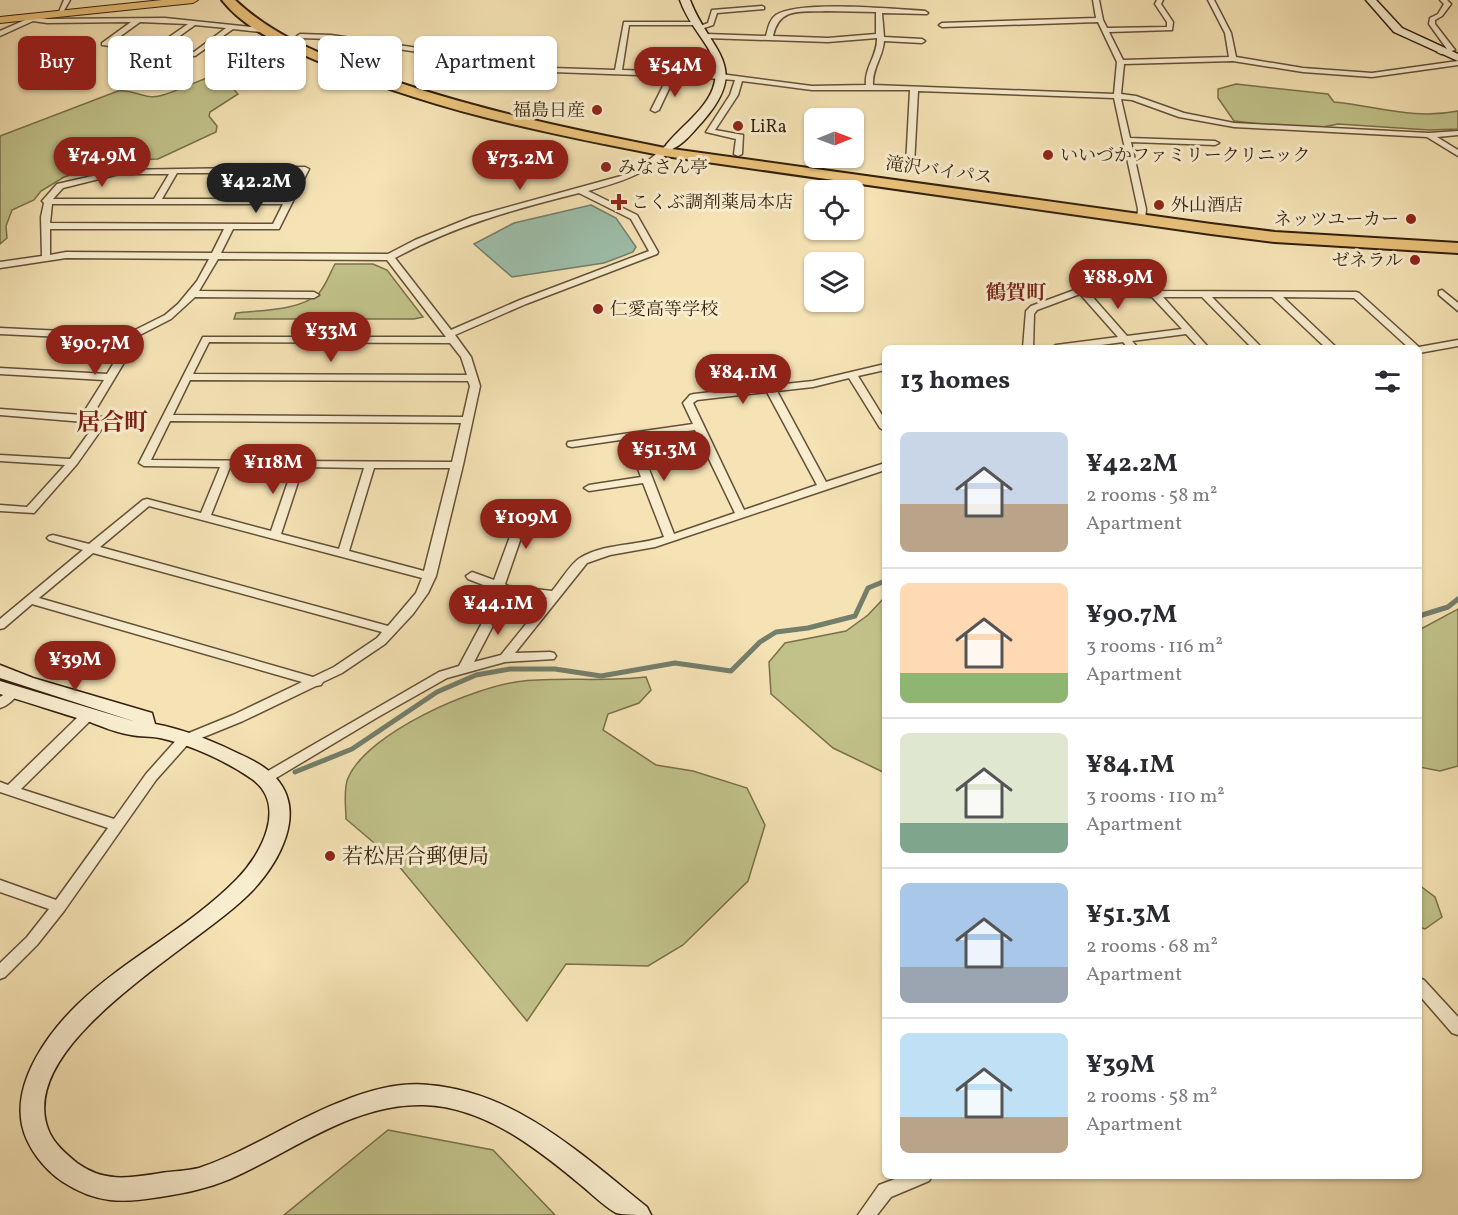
<!DOCTYPE html>
<meta charset="utf-8">
<style>
body{margin:0;font-family:Vollkorn,"Noto Serif JP",serif;background:#f7f7f7;color:#2b2b33;height:100vh;display:flex;flex-direction:column;font-size:22px;white-space:nowrap}
*{box-sizing:border-box;margin:0}
p{font-size:20px;color:#7c7c81}
.icon{flex:none;width:33px;height:33px;fill:none;stroke:currentColor;stroke-width:2;stroke-linecap:round;stroke-linejoin:round}
.map{position:relative;flex:1;overflow:hidden}
.sheet{position:absolute;left:882px;top:345px;width:540px;height:834px;display:flex;flex-direction:column;background:#fff;border-radius:9px;box-shadow:0 2px 4px #0004}
.sheet>*{flex:none}
.banner{position:absolute;left:18px;top:36px;width:570px;height:54px;display:flex;gap:12px}
.needle{width:39px;rotate:89deg}
.controls{position:absolute;left:804px;top:108px;display:grid;gap:12px}
.controls a{display:grid;place-items:center;width:60px;height:60px;border-radius:9px;background:#fff;box-shadow:0 2px 4px #0004;font-size:30px}
.price{position:absolute;translate:-50% -51px;padding:0 14px;border-radius:21px;background:#8f2418;color:#fff;font-size:20px;line-height:39px;filter:drop-shadow(0 2px 3px #0008)}
.price::after{content:'';position:absolute;left:50%;top:36px;width:18px;height:14px;margin-left:-9px;background:inherit;clip-path:polygon(0 0,100% 0,50% 100%)}
.price.on{background:#222;color:#fff}
ul{padding:0;list-style:none}
li{display:flex;align-items:center;gap:18px;height:150px;padding:0 18px}
li+li{border-top:2px solid #e1e1e2}
li span{display:grid;place-items:center;flex:none;width:168px;height:120px;border-radius:9px;color:#555}
li>.icon{margin-inline-start:auto}
span .icon{width:72px;height:72px;fill:#fffc;stroke-width:1}
li b{font-size:26px}
h2{display:flex;justify-content:space-between;align-items:center;height:72px;padding:0 18px;font-size:26px}
.pill{padding:0 21px;border-radius:9px;background:#fff;box-shadow:0 2px 4px #0004;font-size:21px;line-height:54px}
.pill.on{background:#8f2418;color:#fff}
.map>svg:first-child{display:block}
.green{fill:#c1c28a;stroke:#7a704b;stroke-width:1.5}
.water{fill:#9dbeaa;stroke:#737e6b;stroke-width:1.5}
.lines{fill:none;stroke-linecap:round;stroke-linejoin:round}
.stream{stroke:#737e6b;stroke-width:5}
.street-casing{stroke:#645036;stroke-width:3}
.secondary-casing{stroke:#331f0c;stroke-width:3}
.primary-casing{stroke:#331f0c;stroke-width:2}
.highway-casing{stroke:#331f0c;stroke-width:4}
.street{fill:#f8edcf;fill-rule:evenodd}
.secondary{fill:#f8edcf;fill-rule:evenodd}
.primary{fill:#eac27a;fill-rule:evenodd}
.highway{fill:#eac27a;fill-rule:evenodd}
.poi-dot{fill:#8f2418;stroke:#f8edcf;stroke-width:2}
.labels{text-anchor:middle;stroke-width:6;stroke-linejoin:round;paint-order:stroke}
.far-poi-label{font-size:18px;fill:#331f0c;stroke:#f8edcf;text-anchor:start}
.far-street-label{font-size:18px;fill:#331f0c;stroke:#f8edcf}
.far-quarter-label{font-size:20px;font-weight:bold;fill:#7a1f14;stroke:#f8edcf}
.poi-label{font-size:21px;fill:#331f0c;stroke:#f8edcf;text-anchor:start}
.quarter-label{font-size:24px;font-weight:bold;fill:#7a1f14;stroke:#f8edcf}
</style>
<div class="map">
<svg width="1458" height="1215" viewBox="0 0 1458 1215">
<rect width="100%" height="100%" fill="#f5e3b5"/>
<filter id="stains"><feTurbulence type="fractalNoise" baseFrequency=".00333" numOctaves="4"/><feColorMatrix values="0 0 0 0 .2 0 0 0 0 .09 0 0 0 0 .02 0 0 0 .5 -.17"/></filter>
<radialGradient id="worn" r=".72"><stop offset=".6" stop-color="#630" stop-opacity="0"/><stop offset="1" stop-color="#630" stop-opacity=".3"/></radialGradient>
<path class="green" d="M229,71l5,1 -7,10 11,12 -28,18 -1,4 8,10 -1,6 -58,27 -41,1 -53,17 -23,14 -7,9 -22,10 -6,16 1,12 -7,6v-108l118,-45c17,-2 27,10 45,4 23,-7 43,-19 66,-24z
M1236,84l92,10 6,8c43,4 80,18 124,9v18l-29,1 -91,-6 -15,3 -55,-2 -34,-4 -16,-23v-9z
M335,264h38l14,6 36,47 -9,2h-180l2,-6c25,-3 64,-2 83,-20 7,-8 11,-20 16,-29z
M885,597v176l-52,-25 -62,-54 -2,-32 16,-19 61,-12 22,-16z
M1458,609v157l-18,5 -21,-4v-137z
M646,677l5,13 -12,13 -31,11 -5,16 53,35 37,6 54,17 18,37 -17,56 -65,64 -35,21 -82,-2 -39,57 -134,-162 -47,-40c0,-11 -3,-30 2,-41 20,-46 127,-92 175,-97 41,-4 82,1 123,-4z
M1419,885l16,12 7,20 -17,12 -6,-2z
M388,1130l105,20 62,65h-271z"/>
<path class="water" d="M591,205l25,13 20,29 -3,5 -29,11 -92,14 -38,-33 40,-21z"/>
<g class="lines">
<path class="stream" d="M1419,616l29,-9 10,-8
M0,681l15,5
M295,772l57,-23 85,-57 39,-17 34,-6h45l46,7 74,-13 56,8 29,-29 16,-10 32,-4 47,-12 13,-28 17,-7"/>
<g class="street-casing">
<path id="street" d="M64,0h6l-8,14h-4z
M1093,0h6l4,20 4,8 60,-1v-5l-12,-18 2,-4h6l-2,4 12,18 -1,8 -63,2 14,28 106,-3 -4,-24 -17,-33h6l17,33 5,24 67,11 69,5 86,-12v4l-86,12 -69,-5 -70,-11 -109,3 -3,30 15,2 48,17 50,10 195,10 29,-2v4l-21,2 21,13v6l-31,-19 -193,-10 -55,-10 -47,-17 -11,-1 9,39 85,3 4,2 -4,2 -84,-3 15,67 -1,11 -4,3 -4,-3 1,-11 -24,-111 -196,-7 -4,74 -4,2 -4,-2 4,-75h-98l-70,-9 -4,14 -23,35 28,5 -1,19 -4,2 -4,-2 2,-15 -30,-7 24,-37 5,-15 -60,-4 -16,34 -4,2 -4,-2 17,-34 -116,-4 -221,-33 -31,-1 -3,-2 3,-2 31,1 221,33 63,2 9,-48h71l3,2 -1,1h-68l-7,45 91,3 99,13 54,-1c-2,-17 12,-30 11,-47l-49,4 -122,-4 -3,-2 3,-2 60,2c2,-7 3,-16 10,-21 23,-15 118,-6 149,-4l3,2 -1,1 -45,-1 2,24 38,2 3,2 -3,2 -38,-2c-1,16 -12,27 -11,44l241,9 3,-32 -19,-40 -156,5 -3,-2 3,-2 154,-5zM826,11l50,1v22l-48,4 -55,-2c6,-29 28,-24 53,-25z
M1440,0h7l4,4 -9,12 -7,4v4l20,26 -14,4 -4,-2 2,-1 8,-2 -18,-25 1,-6 8,-4 6,-10z
M762,6l2,1v2l-47,4 -4,12 -15,5 -3,-2 13,-5 4,-13z
M24,16l23,3 118,-1 105,11 3,2 -3,2 -37,-4 -38,27 -93,-11v-2l29,-21 -84,1 -14,-2 -33,15v-5l25,-11 -4,-2zM140,22l48,2 -33,23 -44,-4zM195,25l31,3 -32,24 -31,-4z
M284,40l5,1 -36,28h-6v-4z
M669,143l7,2c-26,28 -52,36 -88,46l49,24 21,37 -1,2 -131,50 -71,31 16,22 9,29 -17,79 -27,111 -8,17 -15,21 -28,30 -43,29 -19,9 -2,3 -5,1 -73,35 -54,22 -33,37 -92,131 -27,34 -32,32 -5,2v-16l27,-26 22,-28 -49,-17v-12l56,20 52,-72 -108,-36v-10l8,3 75,-73h10l1,3 -1,3 -72,71 93,30 32,-45 33,-37 54,-22 69,-33 -270,-78 -28,24 -4,1v-10l83,-69 -34,-10 -2,-2 2,-2 4,-1 36,9 54,-44 4,-1 54,14 19,-46 -76,-1 -5,-3 64,-126h243l-59,-77 -169,-1 -19,32 115,1 5,3 -5,3 -119,-1 -24,22 -37,19 3,3 -45,75 11,1 5,3 -31,44 -43,49 -34,-2v-6l27,2 38,-42 -65,-4v-6l70,4 26,-36 -96,-8v-6l82,6 22,-35 -104,-6v-6l107,6 20,-33 -2,-1 -125,-6v-6l127,6 38,-19 13,-11 19,-23 12,-22 -143,-1 -66,10v-6l42,-6 -1,-39 3,-14 -2,-2 15,-17 62,-14 186,-3 4,2 -30,60h-46l-12,24 167,1 27,-14 57,-23 149,-41 21,-10zM243,172h57l-14,27h-57zM177,173h58l-14,26h-59zM119,174h50l-15,25h-101l10,-11zM579,193l52,26 18,32 -129,49 -69,30 -56,-72c59,-32 120,-49 184,-65zM52,204h231l-10,20 -223,-1zM50,229h174l-12,24 -146,-1 -16,3zM209,342l241,1 11,14 6,18 -274,-1zM190,380l278,1 2,5 -7,31 -290,-2zM170,421l291,2 -9,39 -301,-2zM230,467h63l-22,64 -60,-16zM303,467l61,1 -25,81 -58,-15zM374,468h76l-26,103 -75,-20zM149,506l273,72 -6,15 -28,33 -288,-79zM93,553l289,79 -5,6 -43,29 -21,10 -274,-79z
M1080,288l75,3 201,1 3,1 60,54 39,-7v6l-39,7v-5h-10l-55,-50 -71,-1 54,51h-11l-54,-51h-60l50,51h-10l-50,-51h-39l46,51h-10l-13,-14 -54,7 6,7h-10l-5,-6 -44,6h-28l5,-3 62,-8 -38,-43 -43,16 -3,4 -1,34h-10l3,-37 5,-5zM1090,294l62,3 30,32 -55,7z
M1442,290l16,13v8l-19,-16v-4z
M885,364v6l-27,6 27,44v11l-5,-3 -31,-50 -36,9 -36,4 49,91 59,-19v7l-230,77 -45,8 -23,8 -72,90 35,-1 4,1 2,3 -2,3 -49,3 -58,16 -69,39 -107,64h-10l-2,-3 2,-3 178,-103 20,-6 40,-75 -31,-12 -2,-3 6,-4 22,8 28,-76 4,-1 6,3 -27,78 3,2 44,5c8,-9 19,-28 28,-33 24,-15 57,-12 84,-21l-21,-54 -54,8 -5,-3 5,-3 52,-8 -14,-38 -55,8 -4,-1 -1,-2 1,-2 125,-18 -10,-21 7,-8 4,-1 119,-13zM767,392l50,93 -73,25 -51,-107 4,-3zM695,430l40,83 -61,21 -37,-96zM510,593l37,5 -46,57 -27,7z
M13,689l5,1 1,3c-4,6 -12,13 -19,15v-11z
M1419,978l5,2 34,37v18l-6,-2 -33,-38z
M903,1176h29l-3,5 -38,16 -14,18h-19l21,-30z"/>
</g>
<g class="secondary-casing">
<path id="secondary" d="M680,0h10c19,51 62,65 13,121 -8,9 -20,24 -31,28l-6,-4c24,-29 67,-52 42,-97 -10,-16 -22,-30 -28,-48z
M1366,0h10l26,28 56,26v7l-64,-29z
M0,665l33,13 119,35 3,11c27,5 53,15 78,27 15,7 32,14 43,27 31,35 3,84 -23,112 -50,54 -238,151 -205,239 5,14 18,25 29,34 28,20 52,15 84,10 13,-2 26,-2 38,-5 50,-17 94,-48 144,-67 27,-11 57,-19 86,-16 87,7 153,70 218,122l4,8c-10,0 -26,0 -35,-2 -14,-8 -27,-22 -40,-32 -44,-36 -93,-74 -152,-76 -72,-2 -132,47 -194,74 -24,10 -45,14 -70,18 -38,6 -63,7 -97,-15 -19,-13 -36,-34 -41,-57 -9,-44 26,-92 56,-121 48,-46 111,-76 159,-125 24,-24 51,-74 15,-100 -26,-18 -61,-34 -92,-41 -10,-2 -20,-1 -29,-3 -14,-2 -28,-8 -41,-13 -30,-9 -60,-19 -90,-28v-13l136,41 -136,-44z"/>
</g>
<g class="primary-casing">
<path id="primary" d="M162,0h36l-5,3 -193,20v-6z"/>
</g>
<g class="highway-casing">
<path id="highway" d="M222,0h13c37,35 84,54 131,71 97,36 198,57 299,77l546,76 64,8 183,11v10l-183,-11 -64,-8 -546,-78c-120,-23 -240,-47 -352,-97 -32,-14 -69,-31 -91,-59z"/>
</g>
<use href="#street" class="street"/>
<use href="#secondary" class="secondary"/>
<use href="#primary" class="primary"/>
<use href="#highway" class="highway"/>
</g>
<g class="poi-dot">
<circle cx="597" cy="110" r="6"/>
<circle cx="738" cy="126" r="6"/>
<circle cx="1048" cy="155" r="6"/>
<circle cx="606" cy="167" r="6"/>
<path d="M616 193h6v6h6v6h-6v6h-6v-6h-6v-6h6z"/>
<circle cx="1159" cy="205" r="6"/>
<circle cx="1411" cy="219" r="6"/>
<circle cx="1415" cy="260" r="6"/>
<circle cx="598" cy="309" r="6"/>
<circle cx="330" cy="856" r="6"/>
</g>
<g class="labels">
<g class="far-poi-label">
<text x="585" y="116" text-anchor="end">福島日産</text>
<text x="750" y="132">LiRa</text>
<text x="1060" y="161">いいづかファミリークリニック</text>
<text x="618" y="173">みなさん亭</text>
<text x="631" y="208">こくぶ調剤薬局本店</text>
<text x="1171" y="211">外山酒店</text>
<text x="1399" y="225" text-anchor="end">ネッツユーカー</text>
<text x="1403" y="266" text-anchor="end">ゼネラル</text>
<text x="610" y="315">仁愛高等学校</text>
</g>
<g class="far-street-label">
<text transform="translate(939 170) rotate(8)" y="6">滝沢バイパス</text>
</g>
<g class="far-quarter-label">
<text x="1016" y="299">鶴賀町</text>
</g>
<g class="poi-label">
<text x="342" y="863">若松居合郵便局</text>
</g>
<g class="quarter-label">
<text x="112" y="430">居合町</text>
</g>
</g>
<rect width="100%" height="100%" filter="url(#stains)"/>
<rect width="100%" height="100%" fill="url(#worn)"/>
</svg>
<div class="controls">
<a><svg class="needle" viewBox="-14 -14 28 28"><path d="M0-13l5 13h-10z" fill="#e53935"/><path d="M0 13l5-13h-10z" fill="#7c7c81"/></svg></a>
<a><svg class="icon" aria-label="locate" viewBox="0 0 24 24"><circle cx="12" cy="12" r="6"/><path d="M12 2v4M12 18v4M2 12h4M18 12h4"/></svg></a>
<a><svg class="icon" aria-label="layers" viewBox="0 0 24 24"><path d="M12 4l9 5-9 5-9-5zM3 14l9 5 9-5"/></svg></a>
</div>
<b class="price" style="left:675px;top:98px">¥54M</b>
<b class="price" style="left:102px;top:188px">¥74.9M</b>
<b class="price" style="left:520px;top:191px">¥73.2M</b>
<b class="price on" style="left:256px;top:214px">¥42.2M</b>
<b class="price" style="left:1118px;top:310px">¥88.9M</b>
<b class="price" style="left:331px;top:363px">¥33M</b>
<b class="price" style="left:95px;top:376px">¥90.7M</b>
<b class="price" style="left:743px;top:405px">¥84.1M</b>
<b class="price" style="left:664px;top:482px">¥51.3M</b>
<b class="price" style="left:273px;top:495px">¥118M</b>
<b class="price" style="left:526px;top:550px">¥109M</b>
<b class="price" style="left:498px;top:636px">¥44.1M</b>
<b class="price" style="left:75px;top:692px">¥39M</b>
<div class="banner">
<a class="pill on">Buy</a>
<a class="pill">Rent</a>
<a class="pill">Filters</a>
<a class="pill">New</a>
<a class="pill">Apartment</a>
</div>
<section class="sheet">
<h2>13 homes<svg class="icon" aria-label="filters" viewBox="0 0 24 24"><path d="M4 7h16M4 17h16"/><circle cx="9" cy="7" r="2"/><circle cx="15" cy="17" r="2"/></svg></h2>
<ul>
<li><span style="background:linear-gradient(#c9d6e8 60%,#b9a48a 0)"><svg class="icon" aria-label="home" viewBox="0 0 24 24"><path d="M3 11l9-7 9 7M6 9v11h12V9"/></svg></span><div><b>¥42.2M</b><p>2 rooms · 58 m²</p><p>Apartment</p></div></li>
<li><span style="background:linear-gradient(#ffd9b3 75%,#8fb573 0)"><svg class="icon" aria-label="home" viewBox="0 0 24 24"><path d="M3 11l9-7 9 7M6 9v11h12V9"/></svg></span><div><b>¥90.7M</b><p>3 rooms · 116 m²</p><p>Apartment</p></div></li>
<li><span style="background:linear-gradient(#dfe7d0 75%,#7fa58c 0)"><svg class="icon" aria-label="home" viewBox="0 0 24 24"><path d="M3 11l9-7 9 7M6 9v11h12V9"/></svg></span><div><b>¥84.1M</b><p>3 rooms · 110 m²</p><p>Apartment</p></div></li>
<li><span style="background:linear-gradient(#a9c7e8 70%,#9aa5b1 0)"><svg class="icon" aria-label="home" viewBox="0 0 24 24"><path d="M3 11l9-7 9 7M6 9v11h12V9"/></svg></span><div><b>¥51.3M</b><p>2 rooms · 68 m²</p><p>Apartment</p></div></li>
<li><span style="background:linear-gradient(#bfe0f5 70%,#b9a48a 0)"><svg class="icon" aria-label="home" viewBox="0 0 24 24"><path d="M3 11l9-7 9 7M6 9v11h12V9"/></svg></span><div><b>¥39M</b><p>2 rooms · 58 m²</p><p>Apartment</p></div></li>
</ul>
</section>
</div>
